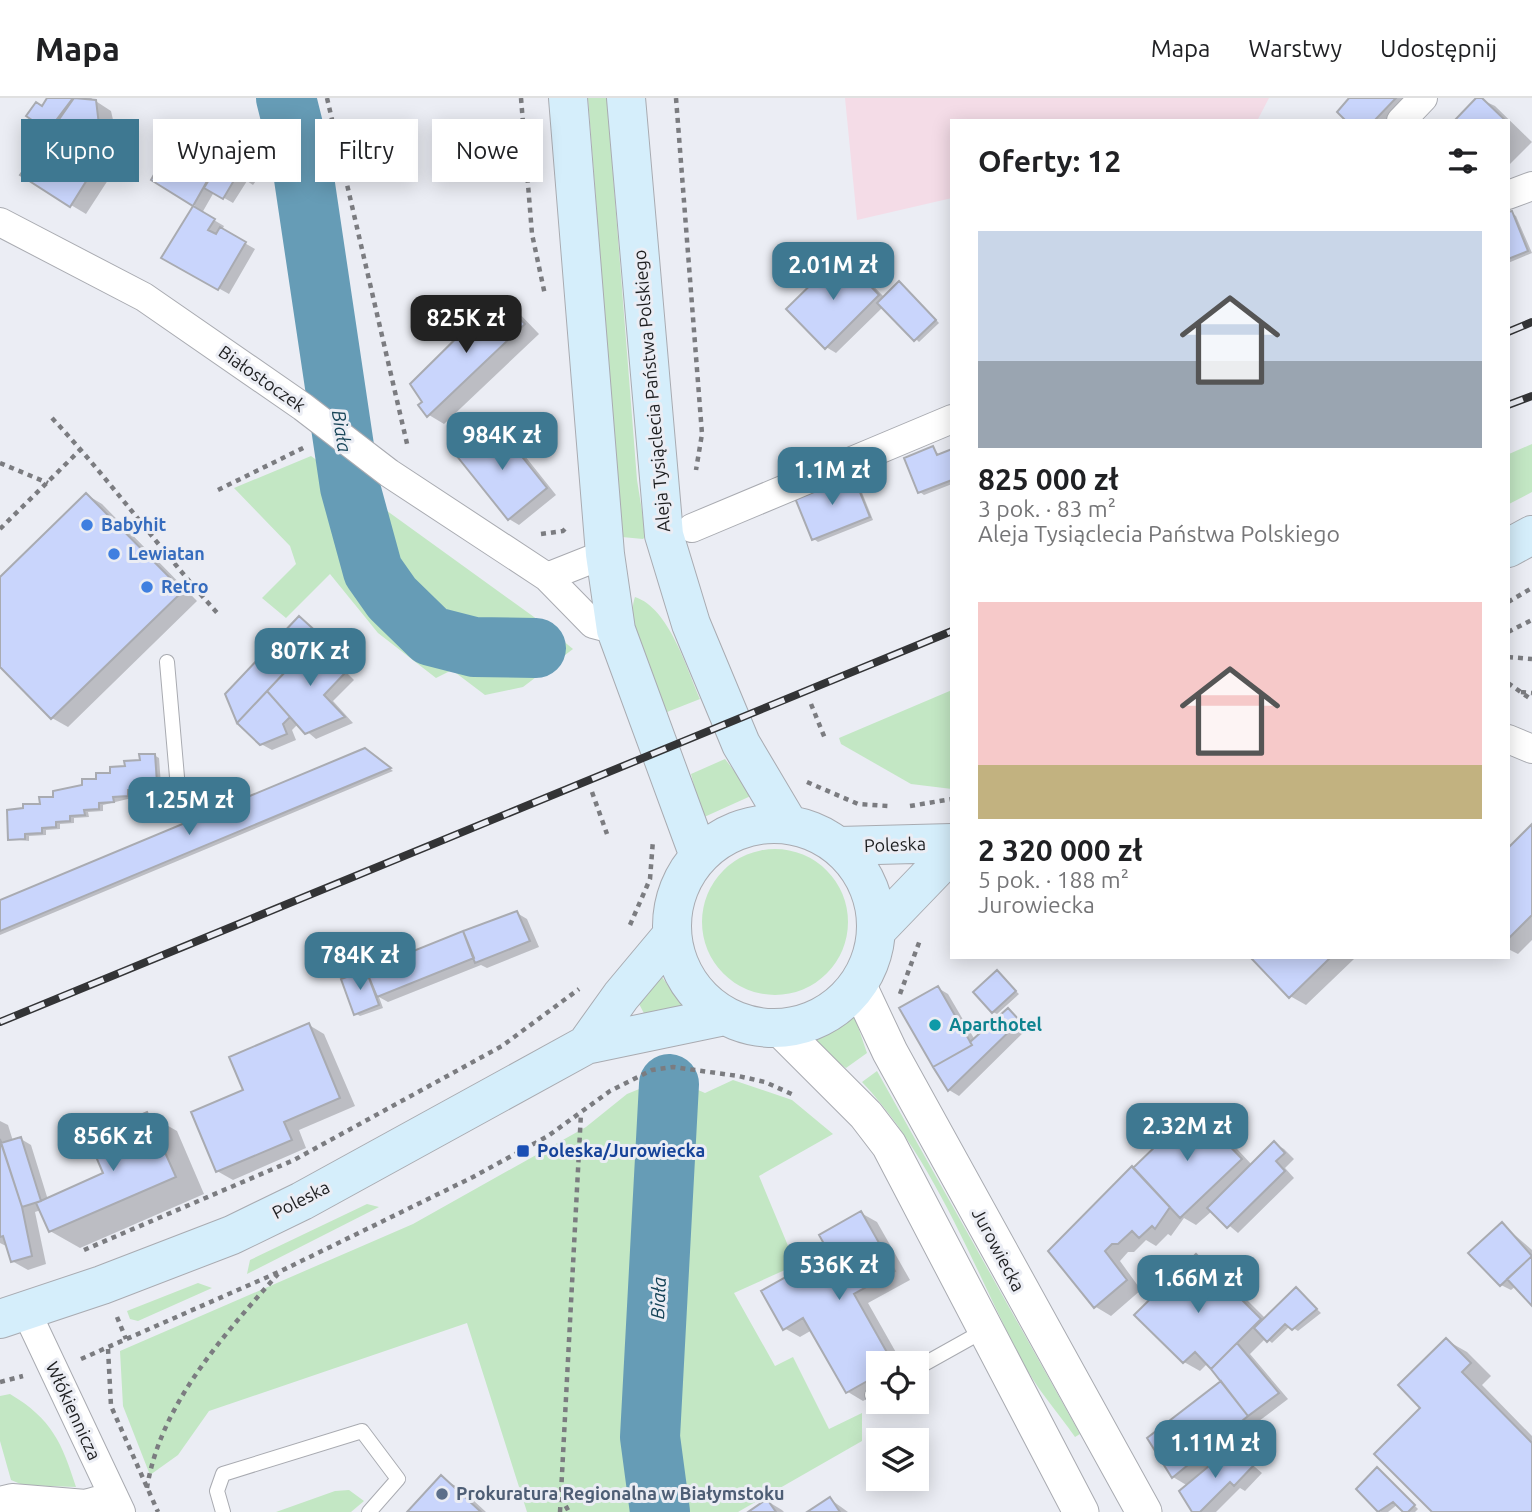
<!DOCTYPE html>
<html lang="pl">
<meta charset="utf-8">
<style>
body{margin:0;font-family:Ubuntu,sans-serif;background:#f2f2f2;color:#202124;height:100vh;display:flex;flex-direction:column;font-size:26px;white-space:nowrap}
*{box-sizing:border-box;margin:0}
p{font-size:23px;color:#757577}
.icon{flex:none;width:38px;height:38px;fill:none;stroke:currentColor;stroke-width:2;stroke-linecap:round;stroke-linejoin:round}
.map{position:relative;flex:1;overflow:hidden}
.details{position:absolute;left:950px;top:21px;width:560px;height:840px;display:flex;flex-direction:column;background:#fff;border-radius:0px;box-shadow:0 4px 18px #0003}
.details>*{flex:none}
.hud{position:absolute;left:21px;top:21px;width:665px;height:63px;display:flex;gap:14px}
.tools{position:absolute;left:866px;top:1253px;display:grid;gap:14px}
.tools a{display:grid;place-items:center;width:63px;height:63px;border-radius:0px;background:#fff;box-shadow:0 4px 18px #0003;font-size:35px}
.price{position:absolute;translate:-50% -60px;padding:0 16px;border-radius:14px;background:#3e7891;color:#fff;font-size:23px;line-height:46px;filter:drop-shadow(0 2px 4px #0008)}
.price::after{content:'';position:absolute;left:50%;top:42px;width:21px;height:16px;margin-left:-10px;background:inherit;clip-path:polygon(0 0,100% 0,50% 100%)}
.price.active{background:#222;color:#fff}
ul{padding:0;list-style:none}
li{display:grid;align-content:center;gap:14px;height:371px;padding:0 28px}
li span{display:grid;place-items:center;height:217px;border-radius:0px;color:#555}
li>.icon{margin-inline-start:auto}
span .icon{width:126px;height:126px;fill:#fffc;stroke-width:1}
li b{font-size:30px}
h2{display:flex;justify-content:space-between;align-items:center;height:84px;padding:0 28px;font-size:30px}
.pill{padding:0 24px;border-radius:0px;background:#fff;box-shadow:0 4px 18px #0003;font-size:24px;line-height:63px}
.pill.active{background:#3e7891;color:#fff}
header{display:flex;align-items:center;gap:42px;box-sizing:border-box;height:98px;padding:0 35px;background:#fff;border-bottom:2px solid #e0e0e0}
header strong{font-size:33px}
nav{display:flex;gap:38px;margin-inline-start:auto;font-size:24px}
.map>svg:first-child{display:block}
.commercial{fill:#f4dce7}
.green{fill:#c3e7c4}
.shadow{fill:#0003}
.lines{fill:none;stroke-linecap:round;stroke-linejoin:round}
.river{stroke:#669cb6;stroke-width:60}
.building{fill:#c9d5fc;stroke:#a9abb1;stroke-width:2}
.service-casing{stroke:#a9abb1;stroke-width:16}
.minor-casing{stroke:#a9abb1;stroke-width:30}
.tertiary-casing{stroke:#a9abb1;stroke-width:37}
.secondary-casing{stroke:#a9abb1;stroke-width:40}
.path{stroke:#7b7c80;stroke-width:4.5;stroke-dasharray:5 5;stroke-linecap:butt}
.service{stroke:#fff;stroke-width:14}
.minor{stroke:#fff;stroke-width:28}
.tertiary{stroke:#fff;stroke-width:35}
.secondary{stroke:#d5eefb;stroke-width:38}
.rail-casing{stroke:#333436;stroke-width:8}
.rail{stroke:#ebedf4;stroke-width:5;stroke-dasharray:16;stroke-linecap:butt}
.shop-dot{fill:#3f7fe0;stroke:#ebedf4;stroke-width:2.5}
.culture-dot{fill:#0f9aa8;stroke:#ebedf4;stroke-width:2.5}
.transit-dot{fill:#1a4fb4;stroke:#ebedf4;stroke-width:2.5}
.service-dot{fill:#5c6f8a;stroke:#ebedf4;stroke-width:2.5}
.labels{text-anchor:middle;stroke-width:6;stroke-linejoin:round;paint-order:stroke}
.street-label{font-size:18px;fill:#1d1e20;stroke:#ebedf4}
.shop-label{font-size:18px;font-weight:bold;fill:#366cbe;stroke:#ebedf4;text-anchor:start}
.culture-label{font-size:18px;font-weight:bold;fill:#0d838f;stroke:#ebedf4;text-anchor:start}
.transit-label{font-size:18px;font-weight:bold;fill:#164399;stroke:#ebedf4;text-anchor:start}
.service-label{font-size:18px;font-weight:bold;fill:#4e5e75;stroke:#ebedf4;text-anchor:start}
.water-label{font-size:19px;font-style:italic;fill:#154357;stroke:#ebedf4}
</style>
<header>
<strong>Mapa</strong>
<nav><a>Mapa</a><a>Warstwy</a><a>Udostępnij</a></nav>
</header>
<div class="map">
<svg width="1532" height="1414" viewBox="0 0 1532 1414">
<rect width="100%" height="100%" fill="#ebedf4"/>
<path class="commercial" d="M845,0h424l-12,23h-305v77l-95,22z"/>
<path class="green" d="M588,0h19l30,382 9,56 -3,3 -21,-2z
M1532,346v48l-23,12v-50z
M311,358l223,161 39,32 -50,38 -38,8 -33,-25 -16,8 -58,-45 -48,-59 -44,44 -24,-20 34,-34 -6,-18 -56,-58z
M635,499c34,11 52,72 65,102l-33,13c-11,-27 -43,-87 -32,-115z
M952,592v99l-41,-5 -70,-40 -2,-6z
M725,661l28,36 -51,23 -11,-44z
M702 824a73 73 0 1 1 146 0a73 73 0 1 1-146 0Z
M657,872l29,41 -38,10 -11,-21z
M854,917l13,38 -21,15 -39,-28z
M877,973l203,363 -5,3c-18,-26 -40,-50 -54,-78 -49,-94 -86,-199 -159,-277z
M733,982l59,20 41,34 -74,42 37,89 -62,28 41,73 18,-9 36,72 33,-16v28l-124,71h-211l-60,-189 -258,88 -31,44 -28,20 -27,-69 -3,-55 293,-127 173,-97 41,-33 27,-11h28l23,10z
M367,1106l12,3 -132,67 3,-14z
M198,1185l14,5 -74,33 -8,-2 -3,-8z
M10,1296c42,25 52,49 66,93l-53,-2 -12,-5 -11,-39v-45z
M349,1392l15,11 -13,11h-75l59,-21z"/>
<path class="shadow" d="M50,0h41l20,13 6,26 -20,32 13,8 -24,37 -15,-9 -18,-74 -25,-15 14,-8z
M1352,0h59l-22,23h-40z
M1478,0l17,8 37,36 -24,24v-45h-51z
M186,27l42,25 12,-18 27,17 -13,22 6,4 -7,10 -6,-4 -14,22 -19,-11 -12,21 22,13 -2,4 33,19 -26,45 -66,-37 32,-52 -42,-25z
M1512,115l4,3 16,37 -24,10v-49z
M841,159l10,6 34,35 19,-12 35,37 -20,19 -36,-35 -47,46 -10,-6z
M498,201l16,9 25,26 -95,90 -15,-9z
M495,327l10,6 51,64 -37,30 -10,-6z
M933,350l7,8 12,-5v33l-28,11 -4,-3z
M853,379l4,3 16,40 -55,22 -4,-3z
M87,397l15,9 95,97 -129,126 -16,-9 -52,-53v-85z
M299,520l45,38 -7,7 17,17 -21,21 20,22 -37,16 -18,-15 -6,6 4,10 -24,10 -11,-6z
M370,654l23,19 -393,164v-33z
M154,657l5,3 2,27 -15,1 1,5 -15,1v6l-29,7v6l-15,1 1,5 -15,1v5l-14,1v5l-14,1v5l-17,1v5l-19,-2 32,-33z
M1532,729v113l-14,14 -10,-5v-98z
M517,815l10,6 12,28 -52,21 -6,-3 -93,37 -9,-5 4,11 -23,8 -5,-3 -11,-33z
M1252,859h101l1,2 -48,46 -16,-9z
M997,875l22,21 -22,20 -4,-2z
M938,890l10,6 27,46 33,-30 21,17 -70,69 -10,-6z
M309,927l15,9 31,72 -56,24 7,18 -73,32 -16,-9z
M1194,1013l16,9 42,45 22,-22 10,6 10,10 -9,9 9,10 -56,55 -26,-22 -16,14 -12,-7 -13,18 -3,-2 -12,12 -10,-6 -12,12h-6l-8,9 21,29 -30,26 -15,-9 -46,-56z
M147,1016l30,17 27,63 -124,54 -30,-17 -9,-21 -6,2 11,52 -18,6 -16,-9 -4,-14 -8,-4v-122l8,4 5,16 8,-2 10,6 17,55 57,-26z
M861,1115l16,9 33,58 -42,23 34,60h-24v30l-15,8 -15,-9 -36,-62 -12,7 -16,-9 16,-57 17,10 22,-14z
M1502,1126l30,26v53l-16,-17 -5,4 -10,-5z
M1196,1158l16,9 54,54 30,-30 25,24 -23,18 -8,-5 -18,17 -6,-5 -16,16 38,45 -29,22 3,5 -28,23 28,24 -17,18 -5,-3 -24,24h-22l-6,-26 -15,-9 55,-90 -12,-20 -8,-4 -8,8 -16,-9 -47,-47z
M1446,1242l21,12 24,24 -9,9 50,51v76h-98l-11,-104z
M1378,1371l40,40 -3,3h-10l-7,-8 -10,8h-7l-22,-23z
M441,1380l20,11 25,23h-77z
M830,1401l18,13h-37z
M767,1403l15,9 2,2h-33z"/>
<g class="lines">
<path class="river" d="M286,0l15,60 49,329 23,84 19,27 39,38 43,11 62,1
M660,1414l-10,-75 19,-353"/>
</g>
<path class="building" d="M47,0h26l-25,33 -22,-15 10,-14 6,4z
M74,0l22,2 3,25 3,2 -20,32 13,8 -25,40 -50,-32z
M1349,0h47l-22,23h-28l-9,-9z
M1476,0h6l24,23h-52z
M186,25l42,25 -18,28 -42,-26z
M239,32l19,12 -13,22 6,3 -8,13 -7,-3 -13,22 -19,-11z
M168,52l42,26 -17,30 -42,-26z
M193,108l22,13 -7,11 8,4 4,-7 26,15 -28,48 -57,-32z
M1512,113l16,40 -20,8v-47z
M841,157l38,40 -54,54 -39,-40z
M899,183l37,39 -22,21 -37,-38z
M498,199l27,27 -98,93 -9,-12 4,-3 -12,-18z
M495,325l52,65 -39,32 -52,-65z
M933,348l4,9 15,-6v31l-34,13 -14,-35z
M853,377l17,42 -58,23 -17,-42z
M86,395l97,98 -132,128 -51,-52v-90z
M299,518l21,19 -83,88 -12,-29z
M320,537l15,14 -7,7 17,17 -21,22 21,22 -40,17 -38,-43z
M267,593l23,26 -7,7 4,10 -27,11 -23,-22z
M365,650l26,20 -391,163v-31z
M139,656h16l2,29 -15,1 1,6h-15v6l-15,1 1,5 -15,1v6l-15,1 1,5 -15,1v5l-14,1v5l-14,1v5l-17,1v5l-17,1 -1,-30 16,-2v-4h17l-1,-7h14v-6l29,-6v-6h14v-6h14v-6l15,-1 -1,-5 16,-1z
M1532,726v91l-24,24v-91z
M517,813l13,30 -55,22 -12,-32z
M463,833l11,27 -97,39 -11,-27z
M1250,859h81l-42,41z
M366,872l13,35 -25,10 -13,-36z
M997,872l19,21 -24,22 -19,-21z
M938,888l34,59 -39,22 -34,-59z
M1008,910l12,13 -72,70 -15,-24 39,-22 -2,-3z
M309,925l31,75 -56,24 8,18 -76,32 -25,-60 52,-22 -14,-33z
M1194,1011l48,50 -62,59 -47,-50z
M147,1014l29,65 -127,55 -13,-29 67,-30 -15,-35z
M21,1039l20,64 -19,6 -21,-64z
M0,1041l22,68 10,49 -21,6 -8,-26 -3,1z
M1274,1043l11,12 -9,8 9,10 -58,57 -20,-20z
M1132,1068l38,41 -15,22 -3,-3 -13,12 -7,-7 -14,13h-6l-7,7 22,29 -33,28 -46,-57z
M861,1113l34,60 -41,23 39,69h-15v12l-32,18 -43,-75 -20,12 -22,-39 39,-22 9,14 28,-16 -18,-32z
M1502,1124l30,34 -32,30 -32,-33z
M1196,1156l65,65 -50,50 -16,-17 -12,11 -49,-48z
M1532,1158v50l-25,-27z
M1296,1189l21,22 -25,21 -7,-6 -18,18 -13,-14z
M1446,1240l25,25 -9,9 70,71v69h-100l-58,-58 46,-46 -22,-23z
M1237,1245l42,50 -31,23 -37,-47z
M1221,1283l27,35 -76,62 -25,-40z
M1233,1348l20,20 -19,20 -4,-4 -30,30h-8l-13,-21z
M1377,1369l38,38 -7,7h-5l-10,-10 -15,10 -22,-23z
M441,1377l40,37h-74z
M830,1399l10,15h-33z
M767,1401l9,13h-28z"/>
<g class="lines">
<g class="service-casing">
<path id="service" d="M167,564l12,138
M917,1270l68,-38
M872,1297l6,-5
M223,1414l-6,-21 6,-17 139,-43 36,48 -29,33"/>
</g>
<g class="minor-casing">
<path id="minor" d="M1401,23l22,-23
M1508,97l24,-9
M0,124l144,75 159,110 86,66 158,104 46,47 23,6
M692,430l260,-109
M547,479l58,-23
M1508,641l24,10
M26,1213l95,201
M0,1403l12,-3 74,6 27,-8"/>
</g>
<g class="tertiary-casing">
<path id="tertiary" d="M858,886l32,68 254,460
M779,930l87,87 23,30 192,367"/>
</g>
<g class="secondary-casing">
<path id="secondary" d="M568,0l37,456 11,76 83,226
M626,0l38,437 27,89 50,120 48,81
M1508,450l24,-13
M672 828a102 102 0 1 1 204 0a102 102 0 1 1-204 0Z
M839,748l113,-3
M876,833l76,-79
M586,947l35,-49 51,-61
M0,1221l102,-34 130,-50 70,-34 284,-156 139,-29"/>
</g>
<path class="path" d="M327,0l81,350
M521,0l11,136 13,61
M676,0l26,336 -6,36
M52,320c59,63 109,133 167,197
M0,365l48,20
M218,392l87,-43
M0,431l81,-80
M541,436l22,-3 5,-5
M1508,504l24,-14
M1508,534l24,-12
M1508,559l24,2
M1508,585l24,17
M1521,594l11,1
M811,606l15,37
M807,684l51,22 30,2
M592,694l15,42
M910,708l42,-7
M630,827l20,-46 3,-39
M900,896l20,-54
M84,1152l210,-90 208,-114 77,-57
M117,1219l9,22
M108,1251l3,57 47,106
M81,1261l200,-88 192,-94 75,-41 62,-45 42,-21 21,-3 65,9 27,6 31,14
M0,1284l23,-6
M147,1390c13,-83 76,-152 131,-214
M561,1399l8,15
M560,1414l21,-399"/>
<use href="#service" class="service"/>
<use href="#minor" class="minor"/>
<use href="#tertiary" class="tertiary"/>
<use href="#secondary" class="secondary"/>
<g class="rail-casing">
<path id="rail" d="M1508,234l24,-10
M1508,307l24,-9
M0,924l952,-391"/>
</g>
<use href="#rail" class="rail"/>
</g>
<g class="shop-dot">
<circle cx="87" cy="427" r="7"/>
<circle cx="114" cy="456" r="7"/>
<circle cx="147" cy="489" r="7"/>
</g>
<circle class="culture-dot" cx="935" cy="927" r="7"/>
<rect class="transit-dot" x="516" y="1046" width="14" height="14" rx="3.5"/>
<circle class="service-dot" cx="442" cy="1396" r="7"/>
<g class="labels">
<g class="street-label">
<text transform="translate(262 281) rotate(35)" y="6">Białostoczek</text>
<text transform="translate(652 293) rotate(-95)" y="6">Aleja Tysiąclecia Państwa Polskiego</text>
<text transform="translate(895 747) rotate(-2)" y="6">Poleska</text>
<text transform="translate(301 1102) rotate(-27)" y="6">Poleska</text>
<text transform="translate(998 1152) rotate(62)" y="6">Jurowiecka</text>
<text transform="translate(73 1313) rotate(65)" y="6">Włókiennicza</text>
</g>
<g class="shop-label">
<text x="101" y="433">Babyhit</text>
<text x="128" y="462">Lewiatan</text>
<text x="161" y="495">Retro</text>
</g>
<g class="culture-label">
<text x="949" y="933">Aparthotel</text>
</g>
<g class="transit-label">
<text x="537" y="1059">Poleska/Jurowiecka</text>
</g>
<g class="service-label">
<text x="456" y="1402">Prokuratura Regionalna w Białymstoku</text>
</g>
<g class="water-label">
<text transform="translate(342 333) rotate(81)" y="7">Biała</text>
<text transform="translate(658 1200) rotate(-87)" y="7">Biała</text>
</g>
</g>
</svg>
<div class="tools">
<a><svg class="icon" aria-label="locate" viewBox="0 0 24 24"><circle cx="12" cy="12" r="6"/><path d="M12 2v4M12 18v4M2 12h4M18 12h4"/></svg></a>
<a><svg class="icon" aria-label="layers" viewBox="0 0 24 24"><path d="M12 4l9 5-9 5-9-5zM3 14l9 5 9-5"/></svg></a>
</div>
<b class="price" style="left:833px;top:204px">2.01M zł</b>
<b class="price active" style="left:466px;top:257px">825K zł</b>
<b class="price" style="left:502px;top:374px">984K zł</b>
<b class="price" style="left:832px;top:409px">1.1M zł</b>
<b class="price" style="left:310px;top:590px">807K zł</b>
<b class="price" style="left:189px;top:739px">1.25M zł</b>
<b class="price" style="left:360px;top:894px">784K zł</b>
<b class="price" style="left:1187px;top:1065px">2.32M zł</b>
<b class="price" style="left:113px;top:1075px">856K zł</b>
<b class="price" style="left:839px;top:1204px">536K zł</b>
<b class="price" style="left:1198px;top:1217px">1.66M zł</b>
<b class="price" style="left:1215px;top:1382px">1.11M zł</b>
<div class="hud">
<a class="pill active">Kupno</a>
<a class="pill">Wynajem</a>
<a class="pill">Filtry</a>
<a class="pill">Nowe</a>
</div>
<section class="details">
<h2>Oferty: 12<svg class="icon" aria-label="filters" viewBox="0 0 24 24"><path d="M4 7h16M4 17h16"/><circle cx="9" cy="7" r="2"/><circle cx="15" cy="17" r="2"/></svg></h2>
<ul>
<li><span style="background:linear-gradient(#c9d6e8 60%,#9aa5b1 0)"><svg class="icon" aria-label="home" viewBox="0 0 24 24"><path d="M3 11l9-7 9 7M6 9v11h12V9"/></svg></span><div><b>825 000 zł</b><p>3 pok. · 83 m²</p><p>Aleja Tysiąclecia Państwa Polskiego</p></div></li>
<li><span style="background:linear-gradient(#f6c9c9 75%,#c2b280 0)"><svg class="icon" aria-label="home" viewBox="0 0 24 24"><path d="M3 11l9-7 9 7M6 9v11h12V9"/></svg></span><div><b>2 320 000 zł</b><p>5 pok. · 188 m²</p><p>Jurowiecka</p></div></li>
</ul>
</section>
</div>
